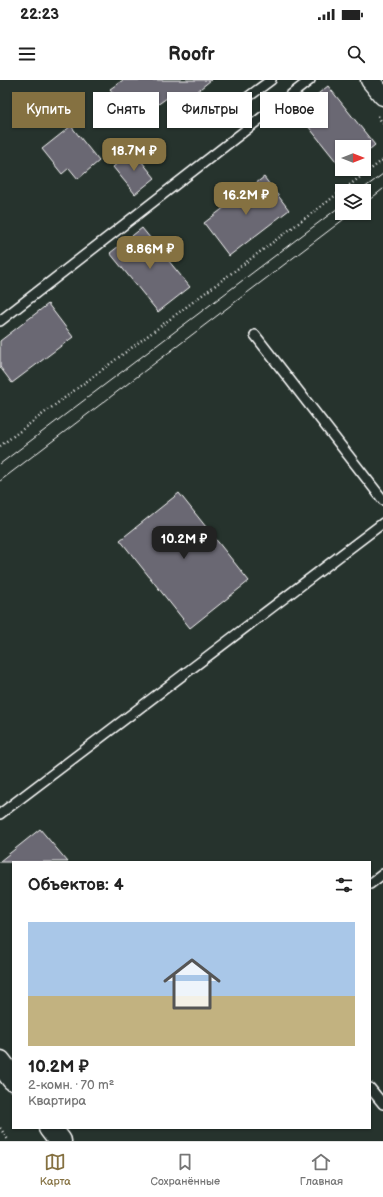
<!DOCTYPE html>
<html lang="ru">
<meta charset="utf-8">
<style>
body{margin:0;font-family:"Balsamiq Sans",sans-serif;background:#f6f6f6;color:#222;height:100vh;display:flex;flex-direction:column;font-size:15px;white-space:nowrap}
*{box-sizing:border-box;margin:0}
p{font-size:13px;color:#767676}
.icon{flex:none;width:22px;height:22px;fill:none;stroke:currentColor;stroke-width:2;stroke-linecap:round;stroke-linejoin:round}
.map{position:relative;flex:1;overflow:hidden}
.sheet{position:absolute;left:12px;top:781px;width:359px;height:268px;display:flex;flex-direction:column;background:#fff;border-radius:0px;box-shadow:0 1px 3px #0004}
.sheet>*{flex:none}
.banner{position:absolute;left:12px;top:12px;width:359px;height:36px;display:flex;gap:8px}
.needle{width:26px;rotate:90deg}
.tools{position:absolute;left:335px;top:60px;display:grid;gap:8px}
.tools a{display:grid;place-items:center;width:36px;height:36px;border-radius:0px;background:#fff;box-shadow:0 1px 3px #0004;font-size:20px}
.price{position:absolute;translate:-50% -34px;padding:0 9px;border-radius:8px;background:#857141;color:#fff;font-size:13px;line-height:26px;filter:drop-shadow(0 1px 2px #0008)}
.price::after{content:'';position:absolute;left:50%;top:24px;width:12px;height:9px;margin-left:-6px;background:inherit;clip-path:polygon(0 0,100% 0,50% 100%)}
.price.active{background:#222;color:#fff}
ul{padding:0;list-style:none}
li{display:grid;align-content:center;gap:8px;height:212px;padding:0 16px}
li+li{border-top:1px solid #e0e0e0}
li span{display:grid;place-items:center;height:124px;border-radius:0px;color:#555}
li>.icon{margin-inline-start:auto}
span .icon{width:72px;height:72px;fill:#fffc;stroke-width:1}
li b{font-size:17px}
h2{display:flex;justify-content:space-between;align-items:center;height:48px;padding:0 16px;font-size:17px}
.chip{padding:0 14px;border-radius:0px;background:#fff;box-shadow:0 1px 3px #0004;font-size:14px;line-height:36px}
.chip.active{background:#857141;color:#fff}
.status{display:flex;justify-content:space-between;align-items:center;height:28px;padding:0 20px;background:#fff;direction:ltr}
.status svg{height:11px;fill:currentColor}
header{display:flex;justify-content:space-between;align-items:center;height:52px;padding:0 16px;background:#fff;font-size:18px;font-weight:800}
.dock{display:flex;justify-content:space-around;align-items:center;height:56px;border-top:1px solid #e0e0e0;background:#fff;font-size:11px;color:#767676}
.dock a{display:grid;justify-items:center;gap:2px}
.dock .active{color:#857141}
.map>svg:first-child{display:block}
.building{fill:#6b6773;stroke:#fff}
.lines{fill:none;stroke-linecap:round;stroke-linejoin:round}
.service-casing{stroke:#fff;stroke-width:12}
.minor-casing{stroke:#fff;stroke-width:21}
.tertiary-casing{stroke:#fff;stroke-width:25}
.path{stroke:#fff;stroke-width:2.5;stroke-dasharray:1 3;stroke-linecap:butt}
.service{stroke:#26332d;stroke-width:9}
.minor{stroke:#26332d;stroke-width:18}
.tertiary{stroke:#26332d;stroke-width:22}
.tram{stroke:#fff;stroke-width:1}
</style>
<div class="status"><b>22:23</b><svg viewBox="0 0 49 12"><path d="M0 12V9h3v3zM5 12V6h3v6zM10 12V3h3v9zM15 12V0h3v12zM26 1h20v11H26zM47 4h2v5h-2z"/></svg></div>
<header><svg class="icon" aria-label="menu" viewBox="0 0 24 24"><path d="M4 6h16M4 12h16M4 18h16"/></svg>Roofr<svg class="icon" aria-label="search" viewBox="0 0 24 24"><circle cx="10" cy="10" r="6"/><path d="M15 15l6 6"/></svg></header>
<div class="map">
<svg width="383" height="1061" viewBox="0 0 383 1061">
<rect width="100%" height="100%" fill="#26332d"/>
<filter id="ink" filterUnits="userSpaceOnUse"><feTurbulence type="fractalNoise" baseFrequency=".025" numOctaves="2"/><feDisplacementMap in="SourceGraphic" scale="8" xChannelSelector="R" yChannelSelector="G"/><feConvolveMatrix kernelMatrix="1 2 1 2 8 2 1 2 1" color-interpolation-filters="sRGB"/></filter>
<g filter="url(#ink)">
<path class="building" d="M123,0h88l-32,26 -8,-11 -18,13 -4,-4 -10,8 -8,-12 -8,6 -13,-17z
M328,6l47,59 -11,9v-7h-22v22h2l-1,1 -47,-59z
M71,46l28,35 -21,18 -9,-11 -7,6 -20,-25z
M133,71l22,27 -20,16 -22,-27z
M264,97l25,33 -60,46 -25,-33z
M142,148l48,59 -32,25 -48,-59z
M48,224l25,33 -61,46 -12,-16v-26z
M179,413l70,88 -59,47 -70,-88z
M40,749l28,33h-68v-1z"/>
<g class="lines">
<g class="service-casing">
<path id="service" d="M221,37l50,-37
M0,241l310,-241
M255,255l128,165
M0,734l383,-291
M370,804l13,-10
M370,1008l13,16"/>
</g>
<g class="minor-casing">
<path id="minor" d="M370,0l13,16"/>
</g>
<g class="tertiary-casing">
<path id="tertiary" d="M0,982l13,17
M50,1048l10,13"/>
</g>
<path class="path" d="M378,36l5,8
M0,366l383,-286
M0,1048l9,13"/>
<use href="#service" class="service"/>
<use href="#minor" class="minor"/>
<use href="#tertiary" class="tertiary"/>
<path class="tram" d="M360,111l23,-17
M364,124l19,-15
M0,384l342,-259
M0,401l352,-268"/>
</g>
</g>
</svg>
<div class="tools">
<a><svg class="needle" viewBox="-14 -14 28 28"><path d="M0-13l5 13h-10z" fill="#e53935"/><path d="M0 13l5-13h-10z" fill="#767676"/></svg></a>
<a><svg class="icon" aria-label="layers" viewBox="0 0 24 24"><path d="M12 4l9 5-9 5-9-5zM3 14l9 5 9-5"/></svg></a>
</div>
<b class="price" style="left:134px;top:92px">18.7M ₽</b>
<b class="price" style="left:246px;top:136px">16.2M ₽</b>
<b class="price" style="left:150px;top:190px">8.86M ₽</b>
<b class="price active" style="left:184px;top:480px">10.2M ₽</b>
<div class="banner">
<a class="chip active">Купить</a>
<a class="chip">Снять</a>
<a class="chip">Фильтры</a>
<a class="chip">Новое</a>
</div>
<section class="sheet">
<h2>Объектов: 4<svg class="icon" aria-label="filters" viewBox="0 0 24 24"><path d="M4 7h16M4 17h16"/><circle cx="9" cy="7" r="2"/><circle cx="15" cy="17" r="2"/></svg></h2>
<ul>
<li><span style="background:linear-gradient(#a9c7e8 60%,#c2b280 0)"><svg class="icon" aria-label="home" viewBox="0 0 24 24"><path d="M3 11l9-7 9 7M6 9v11h12V9"/></svg></span><div><b>10.2M ₽</b><p>2-комн. · 70 m²</p><p>Квартира</p></div></li>
</ul>
</section>
</div>
<nav class="dock">
<a class="active"><svg class="icon" aria-label="map" viewBox="0 0 24 24"><path d="M3 6l6-2 6 2 6-2v14l-6 2-6-2-6 2zM9 4v14M15 6v14"/></svg>Карта</a>
<a><svg class="icon" aria-label="saved" viewBox="0 0 24 24"><path d="M7 4h10v16l-5-4-5 4z"/></svg>Сохранённые</a>
<a><svg class="icon" aria-label="home" viewBox="0 0 24 24"><path d="M3 11l9-7 9 7M6 9v11h12V9"/></svg>Главная</a>
</nav>
